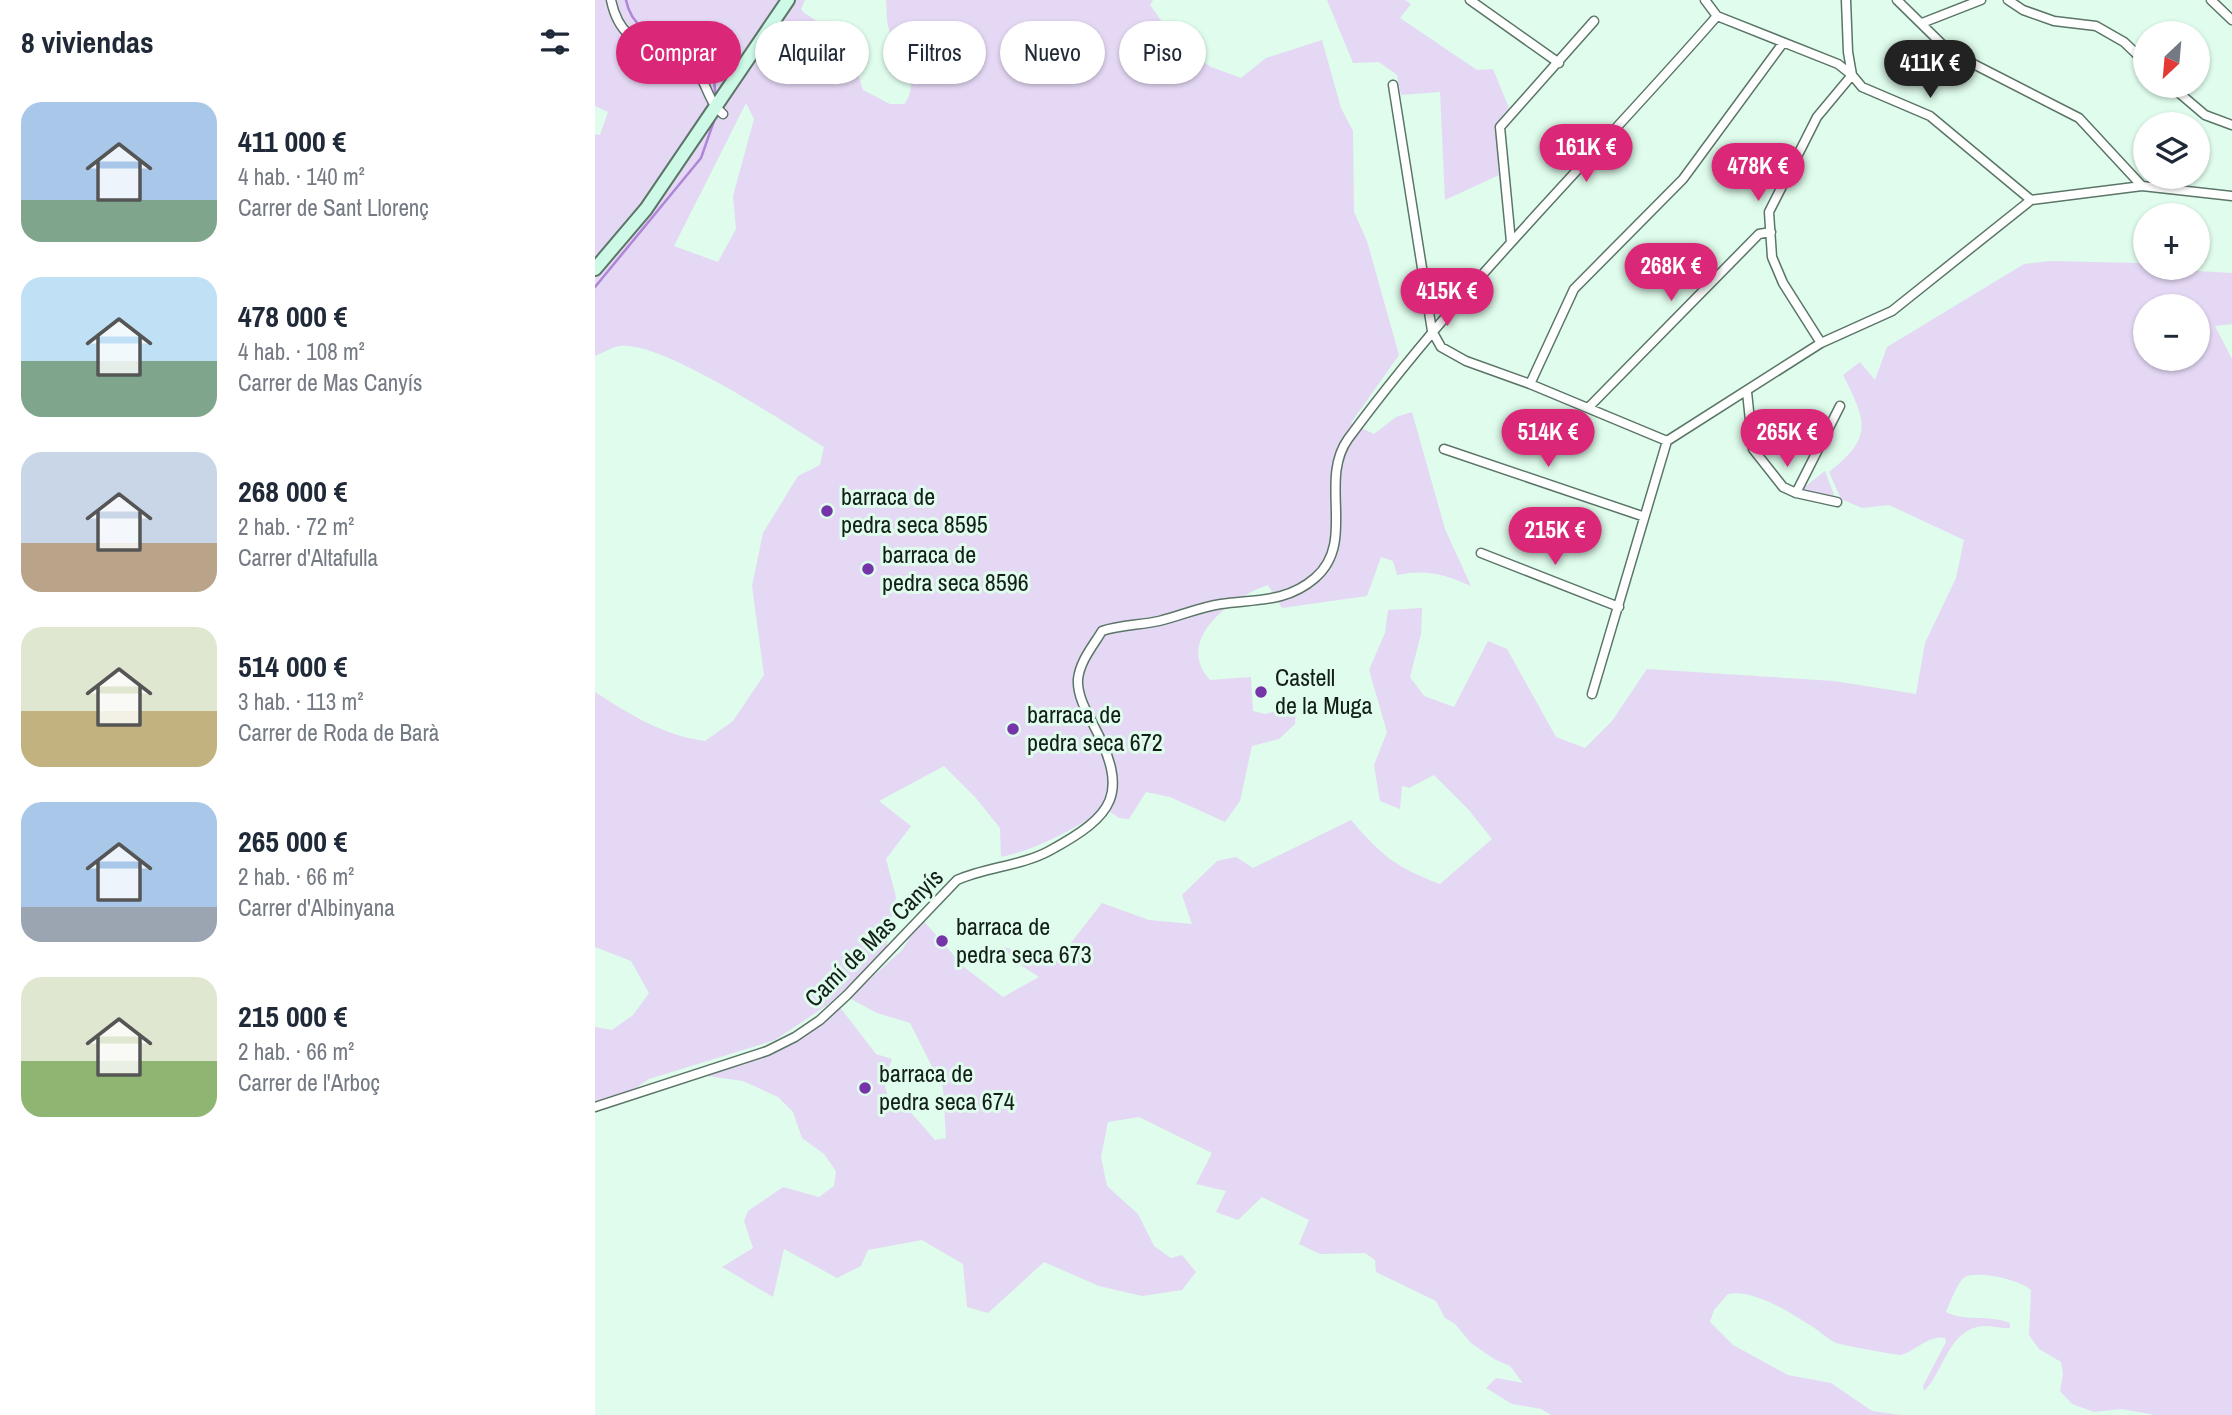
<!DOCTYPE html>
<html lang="es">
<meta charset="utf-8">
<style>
body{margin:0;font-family:"Archivo Narrow",sans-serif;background:#f6f6f7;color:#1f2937;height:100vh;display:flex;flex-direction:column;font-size:26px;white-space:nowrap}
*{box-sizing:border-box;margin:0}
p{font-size:23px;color:#747a83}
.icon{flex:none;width:38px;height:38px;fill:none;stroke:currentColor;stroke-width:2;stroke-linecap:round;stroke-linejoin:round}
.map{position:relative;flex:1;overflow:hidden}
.panel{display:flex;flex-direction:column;background:#fff;width:595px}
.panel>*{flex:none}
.top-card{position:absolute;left:21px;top:21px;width:665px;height:63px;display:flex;gap:14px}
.needle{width:46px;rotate:206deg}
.buttons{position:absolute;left:1538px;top:21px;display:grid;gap:14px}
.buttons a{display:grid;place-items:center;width:77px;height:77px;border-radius:50%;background:#fff;box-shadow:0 2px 5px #0004;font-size:35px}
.price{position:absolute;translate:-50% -60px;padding:0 16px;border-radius:24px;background:#db2777;color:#fff;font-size:23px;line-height:46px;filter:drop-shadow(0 2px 4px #0008)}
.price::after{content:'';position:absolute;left:50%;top:42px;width:21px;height:16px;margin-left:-10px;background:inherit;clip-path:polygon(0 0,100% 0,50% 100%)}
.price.selected{background:#222;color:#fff}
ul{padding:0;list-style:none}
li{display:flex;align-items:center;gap:21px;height:175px;padding:0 21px}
li span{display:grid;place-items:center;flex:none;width:196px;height:140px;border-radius:21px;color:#555}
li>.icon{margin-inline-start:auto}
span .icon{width:84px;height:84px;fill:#fffc;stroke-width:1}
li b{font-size:30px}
h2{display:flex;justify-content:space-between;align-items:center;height:84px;padding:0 21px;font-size:30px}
.pill{padding:0 24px;border-radius:32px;background:#fff;box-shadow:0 2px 5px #0004;font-size:24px;line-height:63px}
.pill.selected{background:#db2777;color:#fff}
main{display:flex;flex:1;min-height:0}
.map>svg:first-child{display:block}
.green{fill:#e5d8f5;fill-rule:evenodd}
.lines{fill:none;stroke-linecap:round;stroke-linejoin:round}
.stream{stroke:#af86d7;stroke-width:2.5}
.minor-casing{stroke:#5b7567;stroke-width:11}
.secondary-casing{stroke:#5b7567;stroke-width:16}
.minor{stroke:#fff;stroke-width:8}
.secondary{stroke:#cdf9e6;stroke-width:12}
.poi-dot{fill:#7534a8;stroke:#dffcec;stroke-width:2.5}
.labels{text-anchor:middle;stroke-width:6;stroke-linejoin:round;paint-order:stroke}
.poi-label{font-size:24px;fill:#141f19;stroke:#dffcec;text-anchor:start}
.street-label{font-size:24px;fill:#141f19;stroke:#dffcec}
</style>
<main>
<section class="panel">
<h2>8 viviendas<svg class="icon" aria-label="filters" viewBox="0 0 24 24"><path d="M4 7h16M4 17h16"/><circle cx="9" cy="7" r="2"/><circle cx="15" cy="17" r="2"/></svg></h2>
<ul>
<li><span style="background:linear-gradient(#a9c7e8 70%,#7fa58c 0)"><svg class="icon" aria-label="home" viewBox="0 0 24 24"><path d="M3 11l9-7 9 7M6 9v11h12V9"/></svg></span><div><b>411 000 €</b><p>4 hab. · 140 m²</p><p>Carrer de Sant Llorenç</p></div></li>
<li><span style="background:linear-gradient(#bfe0f5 60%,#7fa58c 0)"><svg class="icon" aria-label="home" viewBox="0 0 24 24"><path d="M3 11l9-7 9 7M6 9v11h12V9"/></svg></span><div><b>478 000 €</b><p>4 hab. · 108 m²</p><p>Carrer de Mas Canyís</p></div></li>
<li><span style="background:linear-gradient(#c9d6e8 65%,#b9a48a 0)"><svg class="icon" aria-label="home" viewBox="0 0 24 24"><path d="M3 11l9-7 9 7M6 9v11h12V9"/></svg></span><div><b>268 000 €</b><p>2 hab. · 72 m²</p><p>Carrer d'Altafulla</p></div></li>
<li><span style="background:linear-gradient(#dfe7d0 60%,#c2b280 0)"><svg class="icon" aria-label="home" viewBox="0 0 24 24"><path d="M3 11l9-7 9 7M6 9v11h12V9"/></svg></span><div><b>514 000 €</b><p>3 hab. · 113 m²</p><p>Carrer de Roda de Barà</p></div></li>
<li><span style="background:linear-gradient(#a9c7e8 75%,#9aa5b1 0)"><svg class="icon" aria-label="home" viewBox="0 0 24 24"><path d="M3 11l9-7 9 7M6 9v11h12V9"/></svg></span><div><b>265 000 €</b><p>2 hab. · 66 m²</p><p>Carrer d'Albinyana</p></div></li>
<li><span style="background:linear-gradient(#dfe7d0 60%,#8fb573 0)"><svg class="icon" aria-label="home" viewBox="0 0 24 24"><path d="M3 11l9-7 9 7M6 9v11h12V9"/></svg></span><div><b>215 000 €</b><p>2 hab. · 66 m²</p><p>Carrer de l'Arboç</p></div></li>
</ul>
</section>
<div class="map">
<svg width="1637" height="1415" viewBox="0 0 1637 1415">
<rect width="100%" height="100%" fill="#dffcec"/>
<path class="green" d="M0,0h210l-4,9 3,4c42,26 46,29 59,77l27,14h14c20,-24 -10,-53 -15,-75 -3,-9 -2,-20 -3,-29h267l-3,5 31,43 30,19 30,11 25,-20 56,-18 19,68 12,23 1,81 13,29 32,114 -48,68 23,11 22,-17 16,-5 33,117 26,57c-27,-12 -45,-17 -74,-11l-4,-14 -12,-4 -14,39 -85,12 -14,-23c-36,12 -95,55 -58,95l41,-3 2,34 12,3 31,-8 -1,18 -16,15 -27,7 -12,55 -15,21 -55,-25 -24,-5 -17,27 -10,-1 -13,-9c-33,20 -67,40 -105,48l-1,-29 -25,-31 -31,-31 -65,35 32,25 -25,33 10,38 -10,53 -57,54 -54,36 -126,39 -16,11 -38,15v-78l17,3 21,-15 16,-22 -18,-32 -36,-14v-255c34,22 69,44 110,49l28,-20 31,-46 -12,-89 11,-53 35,-57 22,-11 4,-18c-37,-23 -163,-107 -204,-101 -8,1 -17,7 -25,10v-222l5,1 8,-23 -13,-6zM151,103l8,16 -21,77 3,33 -18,33 -44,-16z
M732,0h78l6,4 -11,14 77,52 16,-1 16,39 -13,16 3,51 -54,25 -5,-108 -39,3 -4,-20 -18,-13 -26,1z
M1456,261l87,2 7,1v4l87,5v51l-17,2 17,33v1056h-77l-34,-6 -27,3 -22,-8 -12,-13 3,-17 -2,-12 -22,-13 -10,-14 2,-45c-10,-10 -53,-20 -66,-13 -7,4 -16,28 -19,35 19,10 41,2 64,11v5c-11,1 -22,-4 -33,-1 -30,8 -34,46 -53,64l-1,-5 23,-44 -1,-4c-16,-4 -30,14 -45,17 -4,0 -58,-10 -64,-12 -9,-4 -15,-11 -23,-16 -21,-13 -58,-38 -85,-33l-14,16 -4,12 23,23 55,30 43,8 41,28 29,4h-350l-10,-6 -29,-5 -26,-16 10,-10 27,5 -13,-17 -16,-7 -23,-16 -16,-19 -10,-6 -9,-17 -60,-29 -1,-12 -10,-7 -45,1 -21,-10 10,-24 -47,-23 -24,23 -22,-8 10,-21 -30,-7 16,-31 -73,-36 -31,5 -7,35 6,29 31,28 16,32 17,12 11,-3 14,17 -14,18 -40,6 -43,-10 -55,-24 -56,51 -21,-6 -4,-43 -41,-24 -54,10 -7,16 -24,12 -53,-29 -11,48 -51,-30 31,-19 -9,-27 4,-10 35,-24 36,10 15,-11 2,-15 -12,-17 -22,-16 -9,-26 -15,-15 -35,-16 -57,-8 95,-27 58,-40 37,48 16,5 -8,23 7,26h16l28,32 11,-2 -3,-50 -33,-65 -33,-10 -28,-15 53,-48 20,-31 42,48 39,30 36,-20 -26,-17 -9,-13 51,16 47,-60 47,17 43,4 -10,-29 35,-34 19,-4 17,11 98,-48c31,36 44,47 89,64l52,-45 -24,-30 -34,-34 -25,13 -7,-2 -2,23 -20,-8 -6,-36 13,-33 -18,-62 16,-37 3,-23 34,-2 -1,26 -11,43 14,19 30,11 34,-66 19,8 49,88 29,11 27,-27 35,-52 187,12 82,13 9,-51 31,-65 8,-38 -75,-35 -27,3 -21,-9 -12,-27c44,-34 38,-50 14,-97l17,-13 15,18 12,-33 137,-83zM1550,306h53v53h-53z
M1230,471l11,29 -38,-8z"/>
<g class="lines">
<path class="stream" d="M31,0c12,60 91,19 89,97
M0,287l106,-129 14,-40"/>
<g class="minor-casing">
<path id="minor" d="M16,0c11,53 48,42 79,65 17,12 16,36 33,49
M875,0l89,63
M1110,0l12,16 121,48 14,11 -35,42 -48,95 3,45 11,26 38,60
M1251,0l2,52 4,23 10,12 68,29 101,84
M1302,0l53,52 129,66 63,68
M1413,0l15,10 31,11 42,5 28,16 21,20
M1616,0l21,20
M1327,23l59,-23
M798,85l39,246 9,16 25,14 64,23 137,57
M1576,86l34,29 27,10
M1436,200l111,-14 90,10
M916,242l-11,-115 94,-106
M935,384l44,-95 109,-110 100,-136
M1152,392l6,57 30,38 13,6 44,-87
M994,407l170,-173 12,-2
M849,449l198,67
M1201,493l41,9
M886,553l138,54
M997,694l75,-253 154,-98 71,-32 139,-111
M0,1107l172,-56 28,-14 25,-17 27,-25 110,-115c29,-13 64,-14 92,-29 66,-36 81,-57 44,-127 -7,-13 -16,-29 -15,-45 2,-18 15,-33 24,-48 17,-6 39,-6 57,-10 21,-5 41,-14 62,-17 34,-5 65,-1 94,-26 42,-36 3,-97 33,-139 111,-151 246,-282 369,-423"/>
</g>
<g class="secondary-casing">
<path id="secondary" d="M0,269l51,-60 142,-209"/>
</g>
<use href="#minor" class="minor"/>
<use href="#secondary" class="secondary"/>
</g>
<g class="poi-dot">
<circle cx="232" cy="511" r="7"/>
<circle cx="273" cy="569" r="7"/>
<circle cx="666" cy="692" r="7"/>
<circle cx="418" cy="729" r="7"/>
<circle cx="347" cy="941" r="7"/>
<circle cx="270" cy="1088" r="7"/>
</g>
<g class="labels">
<g class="poi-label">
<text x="246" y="505">barraca de<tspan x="246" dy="28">pedra seca 8595</tspan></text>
<text x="287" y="563">barraca de<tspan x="287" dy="28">pedra seca 8596</tspan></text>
<text x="680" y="686">Castell<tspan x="680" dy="28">de la Muga</tspan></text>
<text x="432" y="723">barraca de<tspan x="432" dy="28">pedra seca 672</tspan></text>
<text x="361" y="935">barraca de<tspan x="361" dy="28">pedra seca 673</tspan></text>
<text x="284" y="1082">barraca de<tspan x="284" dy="28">pedra seca 674</tspan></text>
</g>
<g class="street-label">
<text transform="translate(279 938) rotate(-45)" y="8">Camí de Mas Canyís</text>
</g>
</g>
</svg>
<div class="buttons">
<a><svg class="needle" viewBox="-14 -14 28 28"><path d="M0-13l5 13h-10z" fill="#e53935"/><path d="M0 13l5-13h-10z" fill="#747a83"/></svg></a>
<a><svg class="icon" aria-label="layers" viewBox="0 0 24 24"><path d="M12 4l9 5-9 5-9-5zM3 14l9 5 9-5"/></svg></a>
<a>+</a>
<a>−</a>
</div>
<b class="price selected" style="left:1335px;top:100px">411K €</b>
<b class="price" style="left:991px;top:184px">161K €</b>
<b class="price" style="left:1163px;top:203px">478K €</b>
<b class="price" style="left:1076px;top:303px">268K €</b>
<b class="price" style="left:852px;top:328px">415K €</b>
<b class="price" style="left:953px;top:469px">514K €</b>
<b class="price" style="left:1192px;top:469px">265K €</b>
<b class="price" style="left:960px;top:567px">215K €</b>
<div class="top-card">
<a class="pill selected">Comprar</a>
<a class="pill">Alquilar</a>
<a class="pill">Filtros</a>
<a class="pill">Nuevo</a>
<a class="pill">Piso</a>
</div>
</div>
</main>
